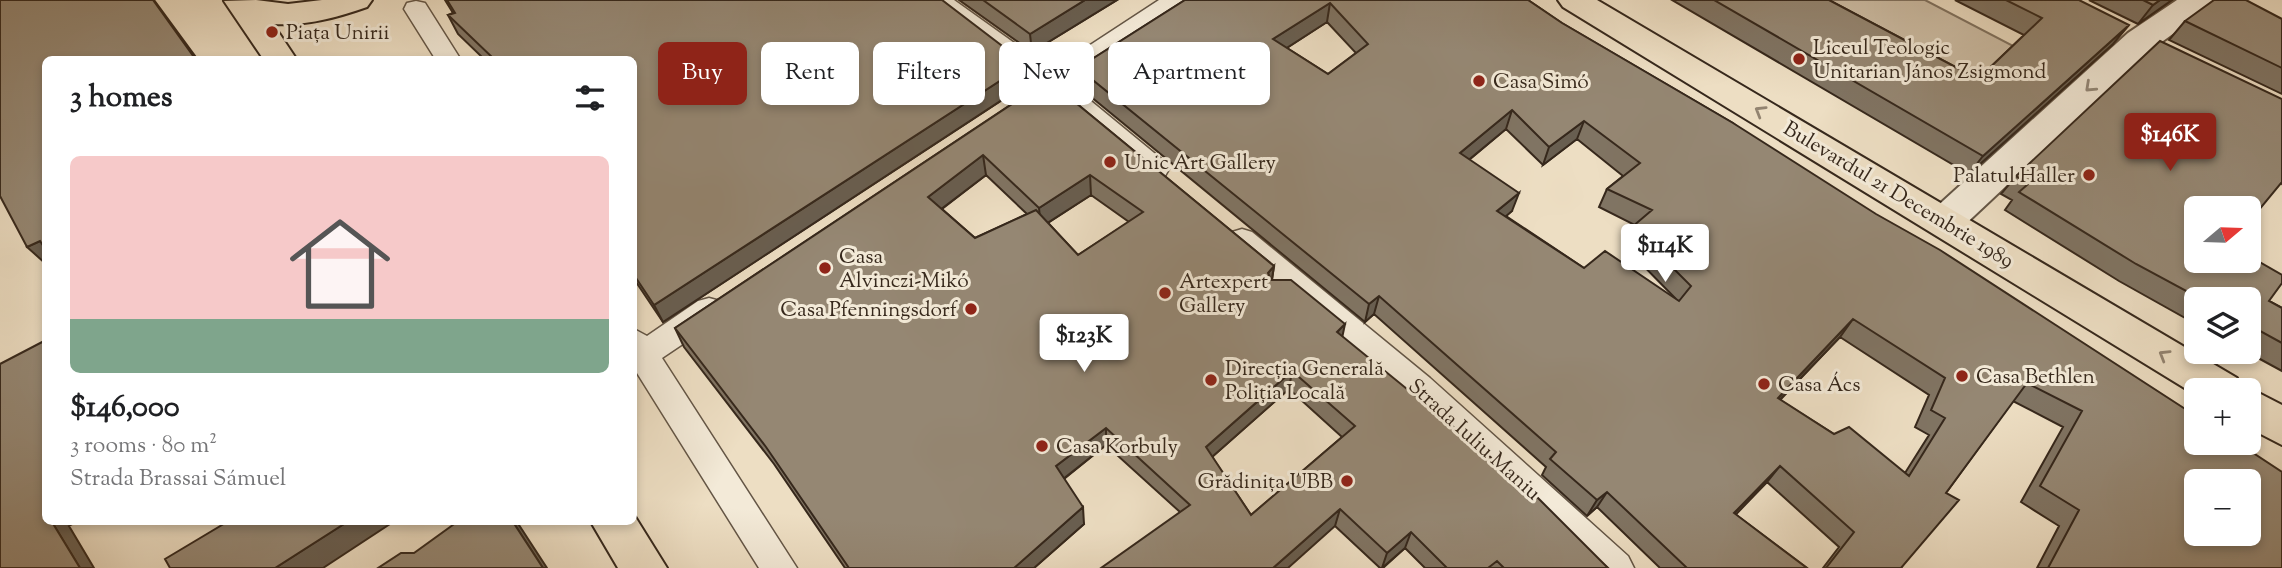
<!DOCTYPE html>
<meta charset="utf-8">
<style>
body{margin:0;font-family:"Sorts Mill Goudy",serif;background:#f2f2f2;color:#202124;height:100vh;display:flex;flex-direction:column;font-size:26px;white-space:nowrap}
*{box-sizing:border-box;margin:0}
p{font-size:23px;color:#757577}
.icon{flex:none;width:38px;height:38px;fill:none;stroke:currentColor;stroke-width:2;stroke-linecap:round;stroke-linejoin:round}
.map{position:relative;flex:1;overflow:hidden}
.details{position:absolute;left:42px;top:56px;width:595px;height:469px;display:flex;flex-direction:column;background:#fff;border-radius:10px;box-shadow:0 4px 10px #0003}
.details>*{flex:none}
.guide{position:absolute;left:658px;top:42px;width:665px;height:63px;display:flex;gap:14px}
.needle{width:46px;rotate:71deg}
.buttons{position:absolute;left:2184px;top:196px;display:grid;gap:14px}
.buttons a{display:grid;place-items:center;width:77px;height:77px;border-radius:10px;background:#fff;box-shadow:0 4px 10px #0003;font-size:35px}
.price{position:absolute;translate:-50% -60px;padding:0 16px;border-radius:7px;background:#fff;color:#222;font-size:23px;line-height:46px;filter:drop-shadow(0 2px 4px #0008)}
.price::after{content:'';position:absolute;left:50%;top:42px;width:21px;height:16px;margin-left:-10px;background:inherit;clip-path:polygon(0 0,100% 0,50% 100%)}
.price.on{background:#8f2418;color:#fff}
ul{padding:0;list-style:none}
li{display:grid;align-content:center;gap:14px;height:371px;padding:0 28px}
li span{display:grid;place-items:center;height:217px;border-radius:10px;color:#555}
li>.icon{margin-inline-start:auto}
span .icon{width:126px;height:126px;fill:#fffc;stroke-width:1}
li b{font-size:30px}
h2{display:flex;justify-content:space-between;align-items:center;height:84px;padding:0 28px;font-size:30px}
.chip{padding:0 24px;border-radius:10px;background:#fff;box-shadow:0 4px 10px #0003;font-size:24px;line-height:63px}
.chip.on{background:#8f2418;color:#fff}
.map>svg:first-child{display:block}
.green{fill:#cebfa7;stroke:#827462;stroke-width:2}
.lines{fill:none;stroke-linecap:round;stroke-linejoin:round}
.pedestrian-casing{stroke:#645646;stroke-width:3}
.minor-casing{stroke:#645646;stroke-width:4}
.primary-casing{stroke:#36281c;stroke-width:4}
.pedestrian{fill:#f3ead8;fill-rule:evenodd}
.minor{fill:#f3ead8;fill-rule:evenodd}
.primary{fill:#eddec3;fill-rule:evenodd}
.wall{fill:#807463;stroke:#36281c;stroke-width:2;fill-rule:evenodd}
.shaded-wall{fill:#685e50;stroke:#36281c;stroke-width:2}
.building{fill:#958773;stroke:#36281c;stroke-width:2;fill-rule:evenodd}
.oneway{stroke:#94897a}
.oneway2{stroke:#928370}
.poi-dot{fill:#8f2418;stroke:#f3ead8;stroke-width:2.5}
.labels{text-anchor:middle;stroke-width:6;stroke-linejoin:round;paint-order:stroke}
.poi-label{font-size:21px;fill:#36281c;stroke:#f3ead8;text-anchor:start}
.street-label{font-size:21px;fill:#36281c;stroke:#f3ead8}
</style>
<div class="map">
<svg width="2282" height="568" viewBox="0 0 2282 568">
<rect width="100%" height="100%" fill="#eddec3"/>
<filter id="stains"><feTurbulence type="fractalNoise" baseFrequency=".00286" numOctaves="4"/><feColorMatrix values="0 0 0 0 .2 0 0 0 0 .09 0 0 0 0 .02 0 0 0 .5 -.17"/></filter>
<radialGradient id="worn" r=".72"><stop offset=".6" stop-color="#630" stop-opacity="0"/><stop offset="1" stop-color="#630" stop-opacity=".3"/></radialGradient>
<path class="green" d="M1809,0h116l92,48 -43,41z"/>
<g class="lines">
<g class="pedestrian-casing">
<path id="pedestrian" d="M925,0h29l98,70 107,-70h29l-3,6 -116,77 96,79 4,7 -4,7 -10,3 -10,-3 -95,-81 -14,6 -9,-3 -4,-6 10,-10z
M416,1l9,2 36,57h-25l-32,-51 3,-6z
M1242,229l10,3 178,146 198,178 6,12h-43l-183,-172 -176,-148 -4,-8 4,-8z
M709,298l11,3 4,9 -4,9 -58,39 135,210h-38l-122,-195 -3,1v-45l13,7 51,-35z"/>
</g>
<g class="minor-casing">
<path id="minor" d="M2177,0h38l-5,7 -58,42 -194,182 -13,4 -13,-4 -5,-10 5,-10 196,-178z"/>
</g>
<g class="primary-casing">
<path id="primary" d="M256,0l32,4 34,-4h50l-5,7c-31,11 -61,19 -94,17l24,36h-33l-40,-59z
M1558,0h39l640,378 5,12h-46v5l-633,-388z
M2249,388l33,17v40l-33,-17v-38h-5z
M634,515l33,53h-49l-27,-46h43z"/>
</g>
<use href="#pedestrian" class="pedestrian"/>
<use href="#minor" class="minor"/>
<use href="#primary" class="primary"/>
</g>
<path class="wall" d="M445,0h497l86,83 -365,239 -29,-43v-219h-149l-27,-26 -10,-19 5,-2z
M959,0h158l-85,52z
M1185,0h343l34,23 171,100 549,445h-245l22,-42 -38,-24 42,-75 -50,-26 -67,92 -45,75h-78l16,-21 -72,-65 -32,32 72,54h-147l-63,-61 -10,9 -45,-41 4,-8 -172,-153 -9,8 -286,-235 -1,-19zM1327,22l29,31 -28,21 -41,-26zM1506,129l37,36 34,-26 46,37 -16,13 -8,18 36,18 -3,2 -9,18 53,54 -92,-31 -78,-52 6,-5 -43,-51zM1840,337l89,58 -14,32 14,8 -24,38 -71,-39 -54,-34z
M1672,0h157l149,79 46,-44 -69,-35h124l34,44 -144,130z
M2089,0h83l-34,24z
M2282,19v75l-113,-54 16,-19z
M1048,80l226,186 -2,14 70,57 266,231h-183l-20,-20 -22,20h-3l-45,-42 -155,-14 -74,-67 -42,34 20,45 -50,44h-189l-71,-104 -90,-117 -9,-19zM986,175l41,39 -52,24 -33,-29zM1091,195l38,27 -51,33 -30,-32zM1289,389l53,48 -91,78 -39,-58z
M2282,99v85l-1,-1 -85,25 73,93 13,7v63l-35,-19h2v-53h-53v25l-77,-43 -114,-71 7,-10 -11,-6 15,-18z"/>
<path class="shaded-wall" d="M153,0h1l44,60h-2z
M1085,0h32l-85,52 -2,-18z
M2160,0h12l-34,24 15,-19z
M1330,3l-3,19 -56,36 2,-19z
M2129,25l-16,19 -144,130 14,-18z
M1026,64l2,19 -365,239 -9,-17z
M1512,110l-6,19 -52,43 6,-19z
M1584,121l-7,18 -34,26 6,-18z
M983,155l3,20 -54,41 -4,-19z
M1090,175l1,20 -50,32 -2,-19z
M1519,193l-7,18 -21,18 6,-18z
M40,241l6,5v18l-19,-17z
M1274,266l-3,19 -3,-12z
M1379,296l-5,18 -9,8 4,-18z
M1853,319l-13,18 -75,78 13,-17z
M1345,324l-4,19 -4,-11z
M1292,371l-3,18 -85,75 2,-17z
M1106,428v17l-48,38 -2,-17z
M1780,466l-13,16 -45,47 12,-16z
M1607,492l-10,15 -10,9 10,-16z
M1083,507l1,17 -50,44h-20z
M1340,509l-5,17 -47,42h-15z
M52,522h24l-7,4 25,42h-14z
M347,522h46l-70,46h-48z
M513,522h4l30,46h-4z
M1411,532l-6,16 -23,20 5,-15z"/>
<path class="building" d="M0,0h153l43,60h-150v190l-6,-9 -13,6 -27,-51z
M447,0h495l84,64 -372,241 -20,-30v-215h-139l-47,-45 7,-2z
M983,0h102l-55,34z
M1185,0h343l34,23 171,100 143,91 64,36 256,166v27h42l44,29v96h-234l31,-58 -39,-24 42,-75 -55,-28 -81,110 13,7 -58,68h-75l28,-36 -74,-66 -46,47 73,55h-120l-80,-76 -10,8 -47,-41 6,-7 -177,-156 -10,8 -291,-236zM1330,3l38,41 -40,30 -55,-35zM1512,110l37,37 35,-26 56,42 -33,26 45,21 -20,17 59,59 -12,15 -74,-50 -21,17 -87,-57 22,-18 -59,-40zM1853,319l92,59 -14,32 14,8 -36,58 -60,-49 -15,7 -56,-36zM2196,481h53v53h-53z
M1714,0h115l149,79 64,-61 -36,-18h73l50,25 -146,131z
M2143,0h17l-7,5z
M2214,0h32l36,19v49l-97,-47z
M2160,41l122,58v83l-33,40v-14h-53v53h53v-5l33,19v8l-13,18 13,7v35l-33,-18v-26h-48l-65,-35 -117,-72 9,-8 -12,-8z
M1048,80l226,186 -6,7 3,7h20l54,44 -8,8 189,154 82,82h-104l-7,-7 -9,7h-41l-36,-36 -24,21 -47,-44 -67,59h-172l89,-63 -84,-77 -50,38 27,41 -69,61h-165l-83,-121 -91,-119zM983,155l56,53 51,-33 53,37 -65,43 -42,-45 -61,28 -47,-41zM1292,371l63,55 -104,89 -45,-68z
M46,340v182h6l28,46h-80v-204z
M227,522h120l-72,46h-105l-5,-9z
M457,522h56l30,46h-165l23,-15h13z"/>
<defs><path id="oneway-chevron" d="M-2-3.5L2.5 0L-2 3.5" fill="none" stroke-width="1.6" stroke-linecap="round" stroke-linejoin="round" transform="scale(1.75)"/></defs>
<use class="oneway" href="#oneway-chevron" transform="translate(2090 87) rotate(137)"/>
<g class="oneway2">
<use href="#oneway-chevron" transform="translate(1760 111) rotate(-149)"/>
<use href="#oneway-chevron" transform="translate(2164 355) rotate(-149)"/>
</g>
<g class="poi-dot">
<circle cx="272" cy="32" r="7"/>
<circle cx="1799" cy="59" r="7"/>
<circle cx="1479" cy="81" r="7"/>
<circle cx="1110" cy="162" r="7"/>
<circle cx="2089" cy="175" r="7"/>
<circle cx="825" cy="268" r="7"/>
<circle cx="1165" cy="293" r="7"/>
<circle cx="971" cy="309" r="7"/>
<circle cx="1962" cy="376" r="7"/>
<circle cx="1211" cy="380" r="7"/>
<circle cx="1764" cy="384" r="7"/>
<circle cx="1042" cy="446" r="7"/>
<circle cx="1347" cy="481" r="7"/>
</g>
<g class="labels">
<g class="poi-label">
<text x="286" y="39">Piața Unirii</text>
<text x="1813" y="54">Liceul Teologic<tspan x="1813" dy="24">Unitarian János Zsigmond</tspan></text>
<text x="1493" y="88">Casa Simó</text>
<text x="1124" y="169">Unic Art Gallery</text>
<text x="2075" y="182" text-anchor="end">Palatul Haller</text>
<text x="839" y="263">Casa<tspan x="839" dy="24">Alvinczi-Mikó</tspan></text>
<text x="1179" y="288">Artexpert<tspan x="1179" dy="24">Gallery</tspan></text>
<text x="957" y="316" text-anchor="end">Casa Pfenningsdorf</text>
<text x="1225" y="375">Direcția Generală<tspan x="1225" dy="24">Poliția Locală</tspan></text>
<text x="1976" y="383">Casa Bethlen</text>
<text x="1778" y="391">Casa Ács</text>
<text x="1056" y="453">Casa Korbuly</text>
<text x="1333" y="488" text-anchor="end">Grădinița UBB</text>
</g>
<g class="street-label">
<text transform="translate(1899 194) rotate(31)" y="7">Bulevardul 21 Decembrie 1989</text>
<text transform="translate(1475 439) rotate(42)" y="7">Strada Iuliu Maniu</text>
</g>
</g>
<rect width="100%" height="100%" filter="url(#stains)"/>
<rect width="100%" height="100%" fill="url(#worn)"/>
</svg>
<div class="buttons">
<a><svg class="needle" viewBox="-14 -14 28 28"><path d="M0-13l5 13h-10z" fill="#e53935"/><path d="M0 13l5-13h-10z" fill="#757577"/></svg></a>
<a><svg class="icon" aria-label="layers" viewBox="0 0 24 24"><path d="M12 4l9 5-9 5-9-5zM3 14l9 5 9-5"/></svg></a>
<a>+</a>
<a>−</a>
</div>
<b class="price on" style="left:2170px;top:173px">$146K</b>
<b class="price" style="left:1665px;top:284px">$114K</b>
<b class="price" style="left:1084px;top:374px">$123K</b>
<div class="guide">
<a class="chip on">Buy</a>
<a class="chip">Rent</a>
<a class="chip">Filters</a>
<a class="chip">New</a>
<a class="chip">Apartment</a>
</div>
<section class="details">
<h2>3 homes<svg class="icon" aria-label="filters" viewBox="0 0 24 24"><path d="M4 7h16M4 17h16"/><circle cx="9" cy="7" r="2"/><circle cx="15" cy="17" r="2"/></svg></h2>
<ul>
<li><span style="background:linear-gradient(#f6c9c9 75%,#7fa58c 0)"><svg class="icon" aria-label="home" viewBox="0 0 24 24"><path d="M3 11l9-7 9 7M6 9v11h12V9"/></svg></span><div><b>$146,000</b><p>3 rooms · 80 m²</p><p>Strada Brassai Sámuel</p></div></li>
</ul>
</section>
</div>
